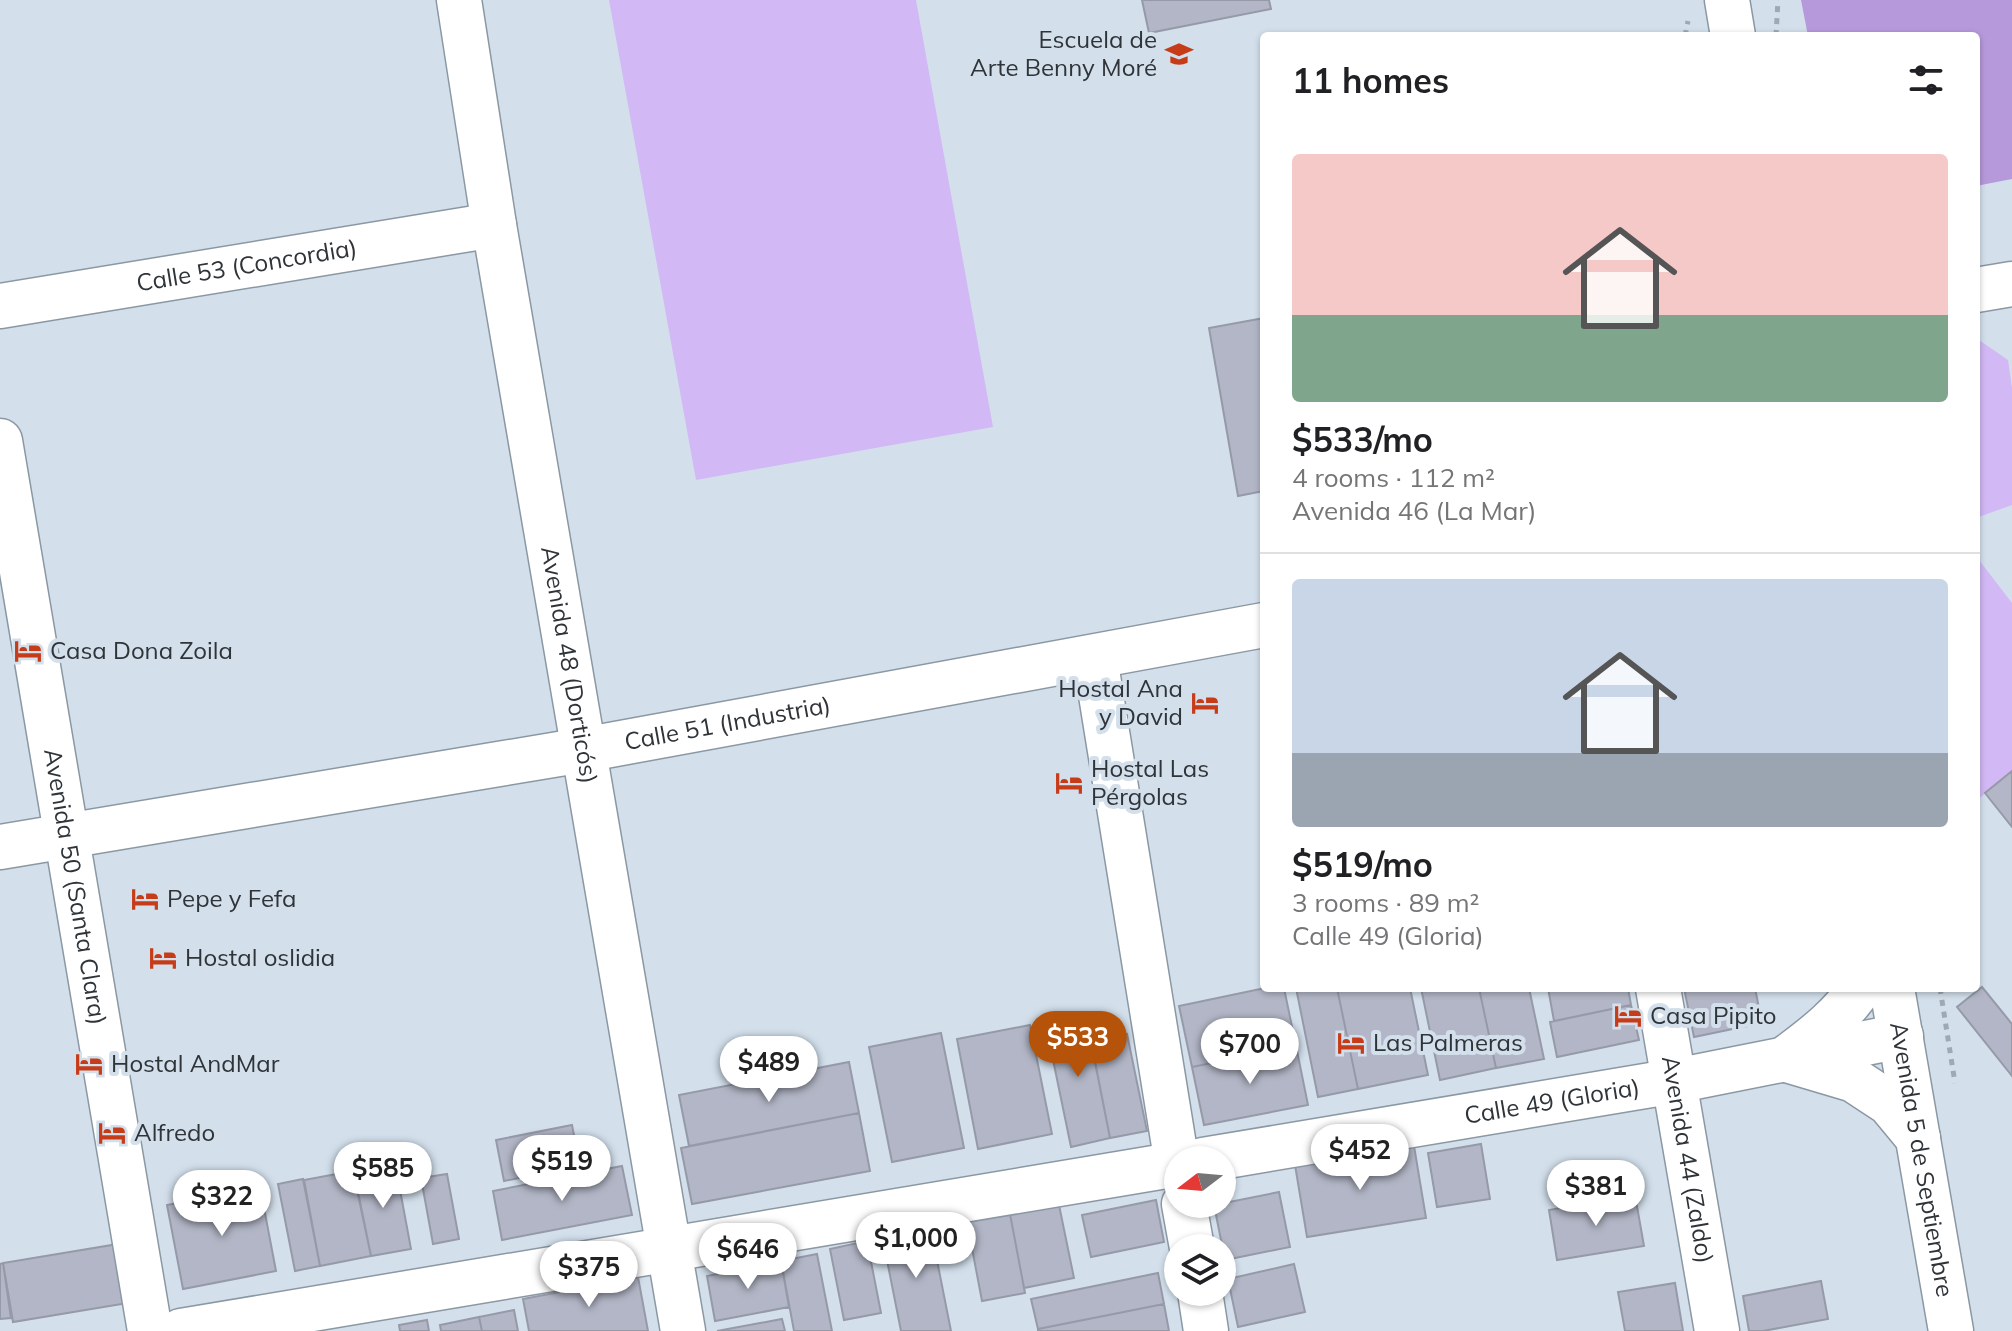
<!DOCTYPE html>
<meta charset="utf-8">
<style>
body{margin:0;font-family:Mulish,sans-serif;background:#f2f2f2;color:#202124;height:100vh;display:flex;flex-direction:column;font-size:30px;white-space:nowrap}
*{box-sizing:border-box;margin:0}
p{font-size:26px;color:#757577}
.icon{flex:none;width:44px;height:44px;fill:none;stroke:currentColor;stroke-width:2;stroke-linecap:round;stroke-linejoin:round}
.map{position:relative;flex:1;overflow:hidden}
.drawer{position:absolute;left:1260px;top:32px;width:720px;height:960px;display:flex;flex-direction:column;background:#fff;border-radius:8px;box-shadow:0 2px 6px #0004}
.drawer>*{flex:none}
.needle{width:52px;rotate:254deg}
.buttons{position:absolute;left:1164px;top:1146px;display:grid;gap:16px}
.buttons a{display:grid;place-items:center;width:72px;height:72px;border-radius:50%;background:#fff;box-shadow:0 2px 6px #0004;font-size:40px}
.price{position:absolute;translate:-50% -68px;padding:0 18px;border-radius:28px;background:#fff;color:#222;font-size:26px;line-height:52px;filter:drop-shadow(0 2px 4px #0008)}
.price::after{content:'';position:absolute;left:50%;top:48px;width:24px;height:18px;margin-left:-12px;background:inherit;clip-path:polygon(0 0,100% 0,50% 100%)}
.price.on{background:#b45309;color:#fff}
ul{padding:0;list-style:none}
li{display:grid;align-content:center;gap:16px;height:424px;padding:0 32px}
li+li{border-top:2px solid #e0e0e0}
li span{display:grid;place-items:center;height:248px;border-radius:8px;color:#555}
li>.icon{margin-inline-start:auto}
span .icon{width:144px;height:144px;fill:#fffc;stroke-width:1}
li b{font-size:34px}
h2{display:flex;justify-content:space-between;align-items:center;height:96px;padding:0 32px;font-size:34px}
.map>svg:first-child{display:block}
.green{fill:#d2b8f4}
.forest{fill:#b699da}
.building{fill:#b2b6c6;stroke:#969aa8;stroke-width:2}
.lines{fill:none;stroke-linecap:round;stroke-linejoin:round}
.minor-casing{stroke:#8b98a3;stroke-width:47}
.major-casing{stroke:#8b98a3;stroke-width:47}
.path{stroke:#9fa9b3;stroke-width:5;stroke-dasharray:6 6;stroke-linecap:butt}
.minor{stroke:#fff;stroke-width:44}
.major{stroke:#fff;stroke-width:44}
.labels{text-anchor:middle;stroke-width:8;stroke-linejoin:round;paint-order:stroke}
.poi-label{font-size:24px;fill:#2f3439;stroke:#d3e0ec;text-anchor:start}
.street-label{font-size:24px;fill:#2f3439;stroke:#d3e0ec}
</style>
<div class="map">
<svg width="2012" height="1331" viewBox="0 0 2012 1331">
<rect width="100%" height="100%" fill="#d3e0ec"/>
<path class="green" d="M609,0h307l77,427 -297,53z
M1976,338l32,22 4,28v117l-36,13z
M1976,556l36,47v168l-36,30z"/>
<path class="forest" d="M1801,0h211v179l-36,7v-150h-168z"/>
<path class="building" d="M1142,0h127l2,9 -122,24z
M1264,318v173l-26,5 -29,-168z
M2012,771v56l-27,-34z
M1982,987l30,37v52l-55,-69z
M1265,988h19l12,58 -104,21 -13,-61z
M1296,988h41l21,101 -40,8z
M1337,988h73l18,87 -70,14z
M1421,988h58l17,80 -56,12z
M1479,988h50l15,71 -48,9z
M1548,988h80l3,17 -77,16z
M1684,988h71l7,35 -68,14z
M1631,1005l8,35 -82,17 -7,-35z
M1085,1012l25,126 -39,9 -26,-126z
M1030,1025l22,109 -74,15 -21,-110z
M941,1033l23,115 -72,14 -23,-115z
M1127,1034l20,97 -37,7 -19,-97z
M1296,1046l12,59 -104,20 -12,-58z
M849,1062l10,51 -170,33 -10,-51z
M859,1113l11,58 -178,33 -11,-56z
M572,1125l8,41 -76,15 -8,-41z
M1481,1144l9,55 -53,8 -9,-54z
M1414,1146l12,72 -119,19 -12,-72z
M395,1163l16,86 -40,7 -17,-84z
M622,1166l10,49 -130,25 -9,-49z
M353,1171l18,85 -51,10 -16,-86z
M447,1174l12,65 -26,5 -12,-66z
M303,1179l17,87 -25,5 -17,-87z
M260,1187l16,84 -93,18 -16,-84z
M1279,1192l11,55 -65,13 -11,-55z
M1635,1195l9,51 -87,14 -8,-50z
M1156,1200l8,42 -73,15 -9,-42z
M1059,1205l15,73 -50,10 -14,-74z
M1010,1214l15,79 -43,8 -15,-79z
M930,1225l21,106h-50l-19,-96z
M867,1241l14,72 -37,7 -14,-71z
M118,1244l10,59 -115,19 -10,-59z
M817,1254l15,77h-38l-13,-70z
M781,1261l8,46 -74,14 -8,-45z
M3,1263l8,55 -11,1v-55z
M1294,1264l11,48 -67,15 -10,-48z
M1158,1273l6,31 -126,25 -7,-30z
M638,1277l10,54h-119l-6,-32z
M1821,1281l7,38 -65,12h-14l-6,-35z
M1675,1283l8,48h-58l-7,-39z
M1164,1304l5,27h-131v-2z
M514,1310l4,21h-36l-3,-14z
M479,1317l3,14h-41l-1,-6z
M782,1319l3,12h-68z
M427,1320l2,11h-29l-1,-6z"/>
<g class="lines">
<g class="minor-casing">
<g id="minor">
<path id="s1" d="M459,0l35,225 189,1106"/>
<path id="s2" d="M0,306l494,-81"/>
<path id="s3" d="M0,441l150,890"/>
<path d="M1095,658l82,506"/>
<path id="s4" d="M0,847l583,-97 681,-125"/>
<path id="s5" d="M1658,988l59,343"/>
</g>
</g>
<g class="major-casing">
<g id="major">
<path d="M1727,0l6,36"/>
<path d="M1976,290l36,-6"/>
<path id="s6" d="M1892,988l59,343"/>
<path d="M1790,1055c27,-20 51,-39 70,-67"/>
<path d="M1790,1061l64,19 35,23 29,35"/>
<path id="s7" d="M1203,1160l472,-79 226,-45"/>
<path d="M1184,1204l8,44"/>
<path d="M1200,1292l6,39"/>
<path d="M181,1331l997,-167"/>
</g>
</g>
<path class="path" d="M1685,36l3,-15
M1776,36l2,-36
M1940,988l15,95"/>
<use href="#minor" class="minor"/>
<use href="#major" class="major"/>
</g>
<defs>
<g id="school-bare" transform="scale(2.16)"><path d="M0-5L7-2L0 1L-7-2ZM-4 1L0 2.5L4 1V4Q0 6-4 4Z" fill="#c63c18" stroke="#d3e0ec" stroke-width="2.5" paint-order="stroke"/></g>
<g id="hotel-bare" transform="scale(2.16)"><path d="M-6-4.5h1.5V1H6V5H4.5V3h-9V5H-6ZM-4 0a1.8 1.8 0 1 1 3.6 0ZM.5 0V-2.5h3Q6-2.5 6 0Z" fill="#c63c18" stroke="#d3e0ec" stroke-width="2.5" paint-order="stroke"/></g>
</defs>
<g fill-rule="evenodd">
<use href="#school-bare" x="1179" y="54"/>
<use href="#hotel-bare" x="28" y="651"/>
<use href="#hotel-bare" x="1205" y="703"/>
<use href="#hotel-bare" x="1069" y="783"/>
<use href="#hotel-bare" x="145" y="899"/>
<use href="#hotel-bare" x="163" y="958"/>
<use href="#hotel-bare" x="1628" y="1016"/>
<use href="#hotel-bare" x="1351" y="1043"/>
<use href="#hotel-bare" x="89" y="1064"/>
<use href="#hotel-bare" x="112" y="1133"/>
</g>
<g class="labels">
<g class="poi-label">
<text x="1157" y="48" text-anchor="end">Escuela de<tspan x="1157" dy="28">Arte Benny Moré</tspan></text>
<text x="50" y="659">Casa Dona Zoila</text>
<text x="1183" y="697" text-anchor="end">Hostal Ana<tspan x="1183" dy="28">y David</tspan></text>
<text x="1091" y="777">Hostal Las<tspan x="1091" dy="28">Pérgolas</tspan></text>
<text x="167" y="907">Pepe y Fefa</text>
<text x="185" y="966">Hostal oslidia</text>
<text x="1650" y="1024">Casa Pipito</text>
<text x="1373" y="1051">Las Palmeras</text>
<text x="111" y="1072">Hostal AndMar</text>
<text x="134" y="1141">Alfredo</text>
</g>
<g class="street-label">
<text dy="8" stroke="none"><textPath href="#s2" startOffset="250">Calle 53 (Concordia)</textPath></text>
<text dy="8" stroke="none"><textPath href="#s1" startOffset="674">Avenida 48 (Dorticós)</textPath></text>
<text dy="8" stroke="none"><textPath href="#s4" startOffset="738">Calle 51 (Industria)</textPath></text>
<text dy="8" stroke="none"><textPath href="#s3" startOffset="452">Avenida 50 (Santa Clara)</textPath></text>
<text dy="8" stroke="none"><textPath href="#s7" startOffset="354">Calle 49 (Gloria)</textPath></text>
<text dy="8" stroke="none"><textPath href="#s5" startOffset="174">Avenida 44 (Zaldo)</textPath></text>
<text dy="8" stroke="none"><textPath href="#s6" startOffset="174">Avenida 5 de Septiembre</textPath></text>
</g>
</g>
</svg>
<div class="buttons">
<a><svg class="needle" viewBox="-14 -14 28 28"><path d="M0-13l5 13h-10z" fill="#e53935"/><path d="M0 13l5-13h-10z" fill="#757577"/></svg></a>
<a><svg class="icon" aria-label="layers" viewBox="0 0 24 24"><path d="M12 4l9 5-9 5-9-5zM3 14l9 5 9-5"/></svg></a>
</div>
<b class="price on" style="left:1078px;top:1079px">$533</b>
<b class="price" style="left:1250px;top:1086px">$700</b>
<b class="price" style="left:769px;top:1104px">$489</b>
<b class="price" style="left:1360px;top:1192px">$452</b>
<b class="price" style="left:562px;top:1203px">$519</b>
<b class="price" style="left:383px;top:1210px">$585</b>
<b class="price" style="left:1596px;top:1228px">$381</b>
<b class="price" style="left:222px;top:1238px">$322</b>
<b class="price" style="left:916px;top:1280px">$1,000</b>
<b class="price" style="left:748px;top:1291px">$646</b>
<b class="price" style="left:589px;top:1309px">$375</b>
<section class="drawer">
<h2>11 homes<svg class="icon" aria-label="filters" viewBox="0 0 24 24"><path d="M4 7h16M4 17h16"/><circle cx="9" cy="7" r="2"/><circle cx="15" cy="17" r="2"/></svg></h2>
<ul>
<li><span style="background:linear-gradient(#f6c9c9 65%,#7fa58c 0)"><svg class="icon" aria-label="home" viewBox="0 0 24 24"><path d="M3 11l9-7 9 7M6 9v11h12V9"/></svg></span><div><b>$533/mo</b><p>4 rooms · 112 m²</p><p>Avenida 46 (La Mar)</p></div></li>
<li><span style="background:linear-gradient(#c9d6e8 70%,#9aa5b1 0)"><svg class="icon" aria-label="home" viewBox="0 0 24 24"><path d="M3 11l9-7 9 7M6 9v11h12V9"/></svg></span><div><b>$519/mo</b><p>3 rooms · 89 m²</p><p>Calle 49 (Gloria)</p></div></li>
</ul>
</section>
</div>
